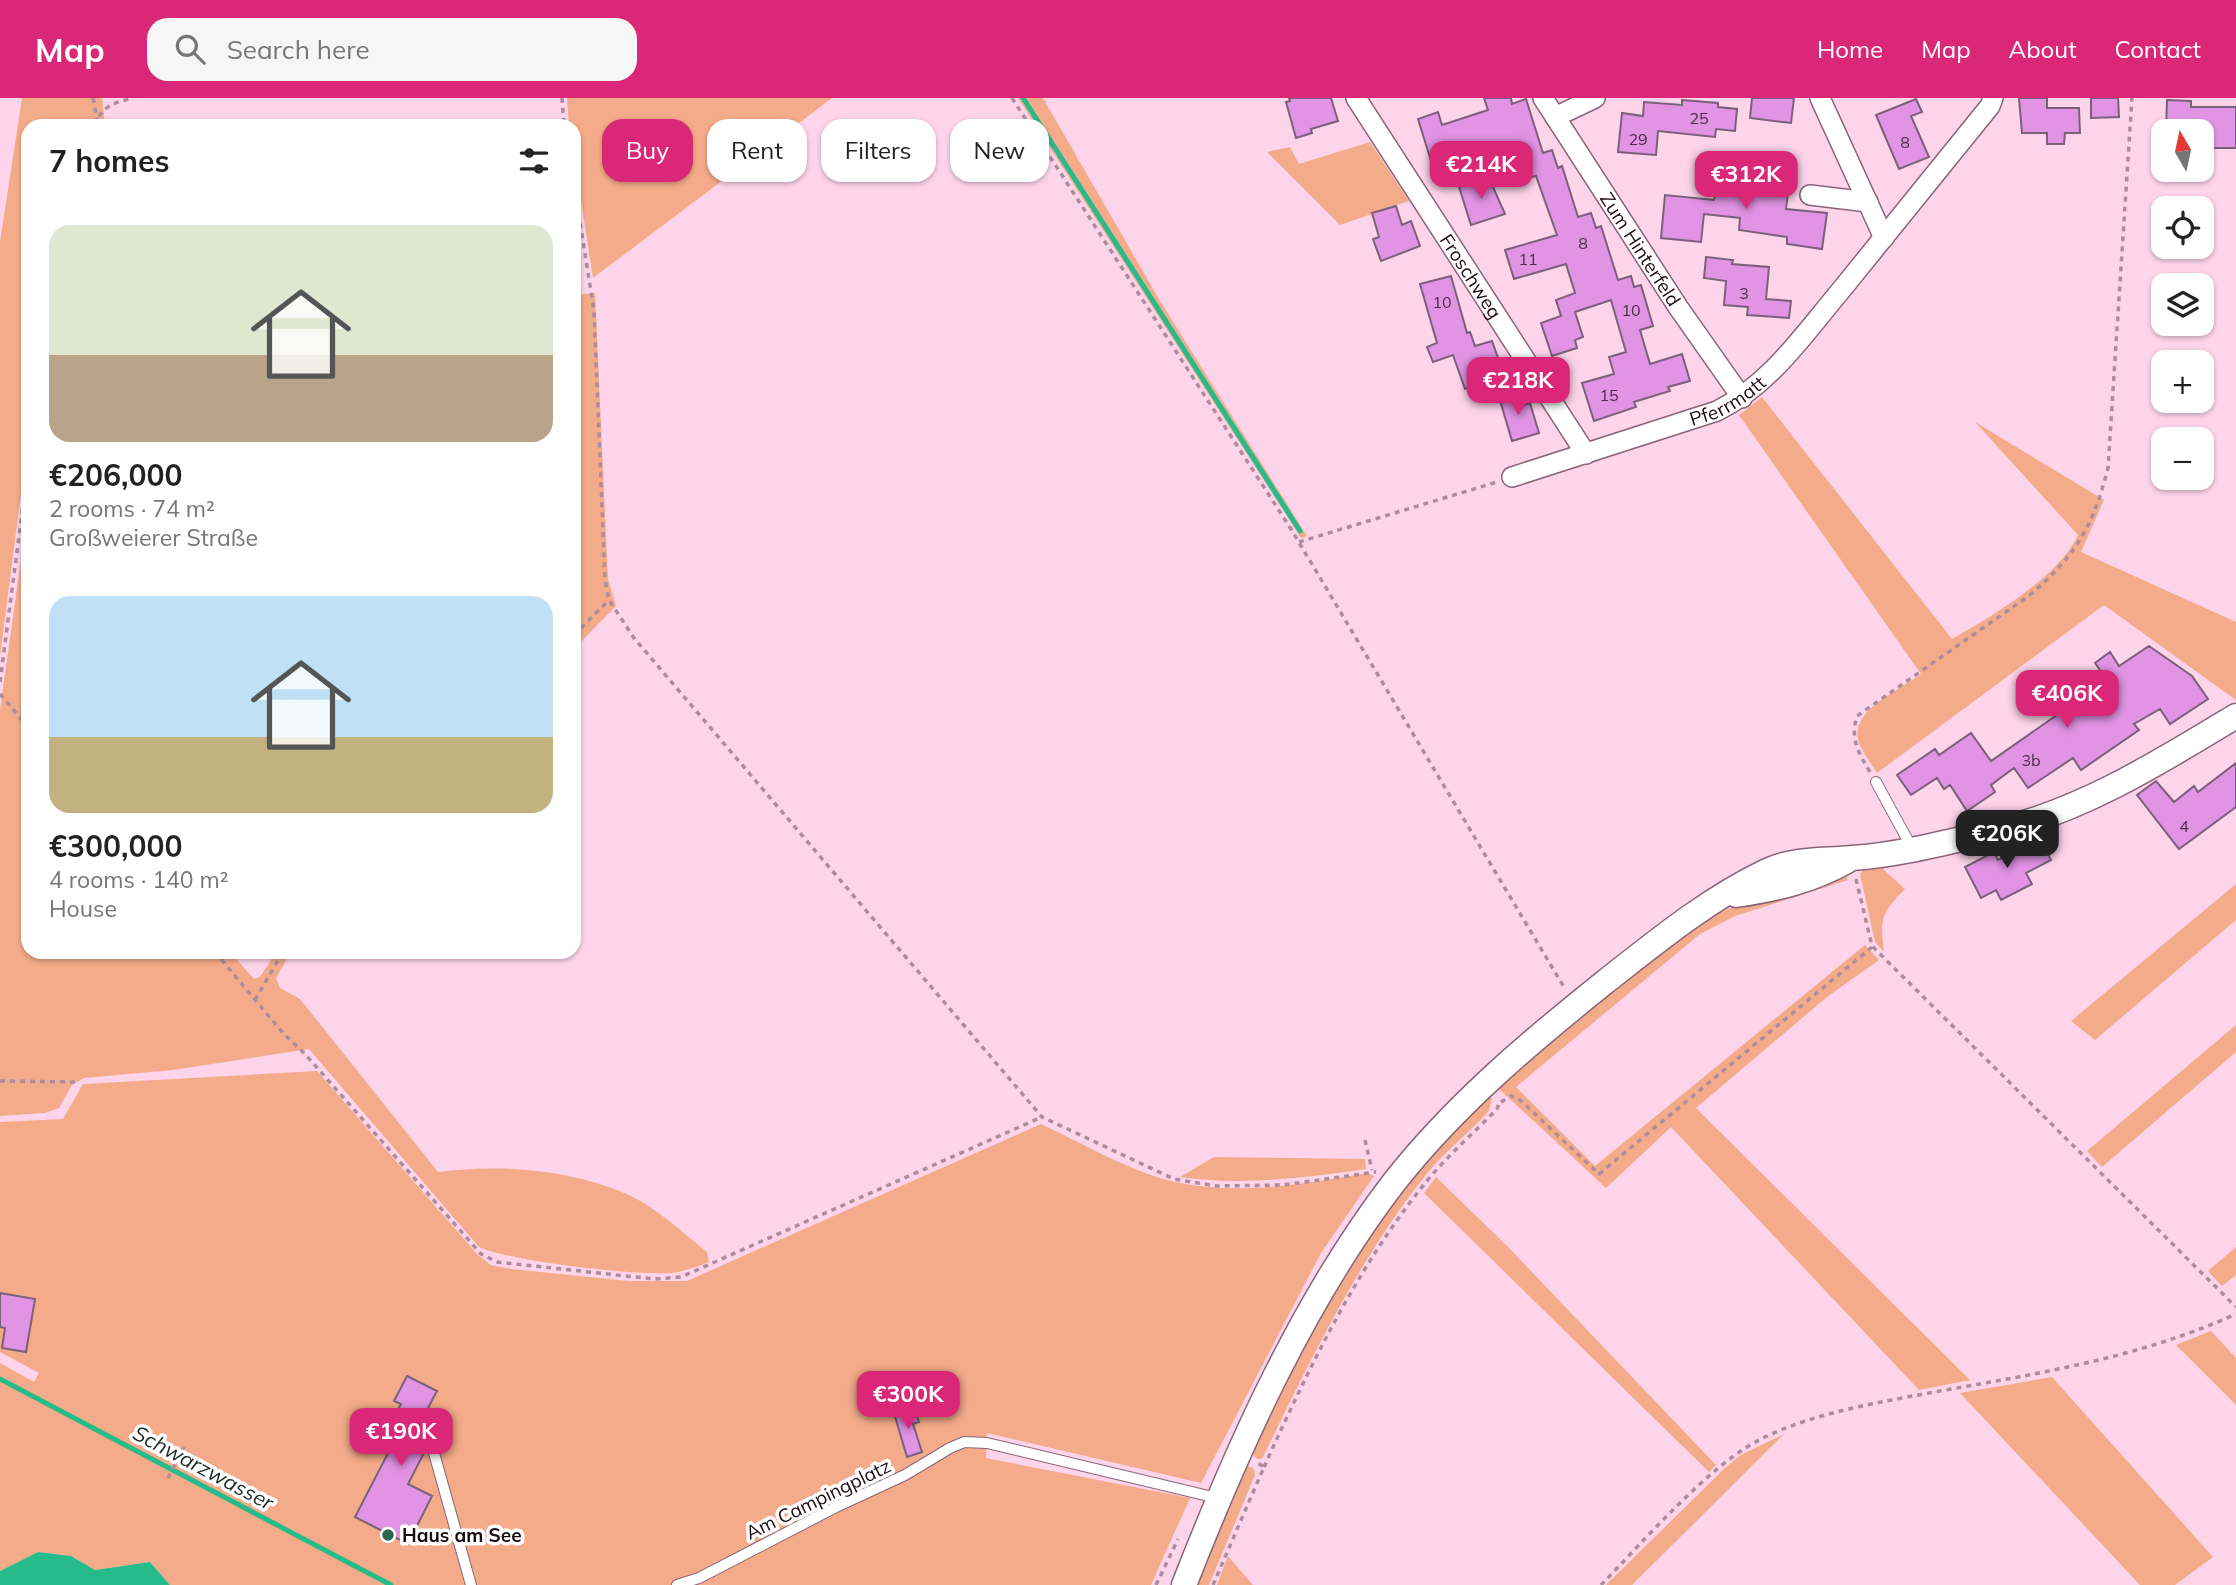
<!DOCTYPE html>
<meta charset="utf-8">
<style>
body{margin:0;font-family:Mulish,sans-serif;background:#f6f6f6;color:#222;height:100vh;display:flex;flex-direction:column;font-size:26px;white-space:nowrap}
*{box-sizing:border-box;margin:0}
p{font-size:23px;color:#767676}
.icon{flex:none;width:38px;height:38px;fill:none;stroke:currentColor;stroke-width:2;stroke-linecap:round;stroke-linejoin:round}
.map{position:relative;flex:1;overflow:hidden}
.side{position:absolute;left:21px;top:21px;width:560px;height:840px;display:flex;flex-direction:column;background:#fff;border-radius:21px;box-shadow:0 2px 5px #0004}
.side>*{flex:none}
.guide{position:absolute;left:602px;top:21px;width:665px;height:63px;display:flex;gap:14px}
.needle{width:46px;rotate:351deg}
.fabs{position:absolute;left:2151px;top:21px;display:grid;gap:14px}
.fabs a{display:grid;place-items:center;width:63px;height:63px;border-radius:14px;background:#fff;box-shadow:0 2px 5px #0004;font-size:35px}
.price{position:absolute;translate:-50% -60px;padding:0 16px;border-radius:14px;background:#db2777;color:#fff;font-size:23px;line-height:46px;filter:drop-shadow(0 2px 4px #0008)}
.price::after{content:'';position:absolute;left:50%;top:42px;width:21px;height:16px;margin-left:-10px;background:inherit;clip-path:polygon(0 0,100% 0,50% 100%)}
.price.selected{background:#222;color:#fff}
ul{padding:0;list-style:none}
li{display:grid;align-content:center;gap:14px;height:371px;padding:0 28px}
li span{display:grid;place-items:center;height:217px;border-radius:21px;color:#555}
li>.icon{margin-inline-start:auto}
span .icon{width:126px;height:126px;fill:#fffc;stroke-width:1}
li b{font-size:30px}
h2{display:flex;justify-content:space-between;align-items:center;height:84px;padding:0 28px;font-size:30px}
.pill{padding:0 24px;border-radius:21px;background:#fff;box-shadow:0 2px 5px #0004;font-size:24px;line-height:63px}
.pill.selected{background:#db2777;color:#fff}
header{display:flex;align-items:center;gap:42px;box-sizing:border-box;height:98px;padding:0 35px;background:#db2777;color:#fff}
header strong{font-size:33px}
nav{display:flex;gap:38px;margin-inline-start:auto;font-size:24px}
.search{width:490px;height:63px;background:#f6f6f6;display:flex;align-items:center;gap:18px;box-sizing:border-box;padding:0 24px;border-radius:21px;color:#767676;font-size:26px}
.map>svg:first-child{display:block}
.green{fill:#f4ab89}
.water{fill:#26bb8b}
.lines{fill:none;stroke-linecap:round;stroke-linejoin:round}
.stream{stroke:#26bb8b;stroke-width:5}
.building{fill:#e194e4;stroke:#7b607c;stroke-width:2}
.service-casing{stroke:#896478;stroke-width:12}
.minor-casing{stroke:#896478;stroke-width:22}
.tertiary-casing{stroke:#896478;stroke-width:27}
.path{stroke:#ac8c9d;stroke-width:3.5;stroke-dasharray:5 5;stroke-linecap:butt}
.service{stroke:#fff;stroke-width:10}
.minor{stroke:#fff;stroke-width:19}
.tertiary{stroke:#fff;stroke-width:24}
.poi-dot{fill:#2c6650;stroke:#fff;stroke-width:2.5}
.labels{text-anchor:middle;stroke-width:7;stroke-linejoin:round;paint-order:stroke}
.number-label{font-size:16px;fill:#4b2d47}
.street-label{font-size:19px;fill:#190b13;stroke:#fff}
.poi-label{font-size:19px;font-weight:bold;fill:#190b13;stroke:#fff;text-anchor:start}
.water-label{font-size:21px;font-style:italic;fill:#182e25;stroke:#fff}
</style>
<header>
<strong>Map</strong>
<div class="search"><svg class="icon" aria-label="search" viewBox="0 0 24 24"><circle cx="10" cy="10" r="6"/><path d="M15 15l6 6"/></svg>Search here</div>
<nav><a>Home</a><a>Map</a><a>About</a><a>Contact</a></nav>
</header>
<div class="map">
<svg width="2236" height="1487" viewBox="0 0 2236 1487">
<rect width="100%" height="100%" fill="#fed4ea"/>
<path class="green" d="M22,0h80l3,28h-77v313l-28,217v-414z
M567,0h265l-239,180 -19,-123v-29h-5z
M1018,0h25l117,203 147,235 -6,2z
M1370,44l39,59 -69,24 -73,-73 23,-5 9,17z
M595,195l13,286 8,27 -42,43v-354z
M1762,299l190,242c39,-22 107,-62 126,-104l-103,-113 129,78 -23,52 155,70v78l-132,-95 -227,168c-5,-9 -13,-18 -17,-28 -15,-34 40,-54 61,-71l-182,-259z
M28,411v443h202l24,27 6,-2 16,-25h15l-15,26 4,10 20,11 138,173c64,-8 131,-3 191,23 28,13 54,38 78,57l2,10c-12,5 -24,9 -37,11 -34,3 -164,-12 -193,-26l-170,-198 -136,21 -89,8 -12,7 -13,23 -14,5 -45,3v-406z
M1883,765l1,7 21,19c-24,24 -25,30 -21,63l-9,-10 -15,-68 6,-7z
M1845,775l3,7 -113,36 -35,18 -184,153 79,79 270,-221 14,15 -52,37 -131,111 274,272 -51,10 -248,-263 -65,61 -108,-100 63,-59 138,-106 34,-16z
M2236,786v36l-141,120 -24,-19z
M2236,927v27l-134,115 -15,-16z
M317,973l161,184 13,10 20,4 117,12h59l354,-157c41,19 90,48 134,58 64,14 129,2 192,-9l7,3 -53,77 -120,230 -214,-50 -1,25 204,40 -39,87h-981l-20,-23 -55,8 -24,-14 -33,-4 -38,19v-208l34,19 5,-9 -39,-21v-230l63,-3 20,-35z
M1486,997l6,4 -3,12c-20,22 -45,41 -64,65 -68,86 -115,185 -163,283h-5l-5,-6 1,-8 88,-169 63,-93z
M1214,1059l151,2 1,10c-63,9 -123,17 -186,8z
M1436,1079l72,70 208,218 -7,7 -285,-279z
M2236,1149v28l-14,11 -14,-15z
M2211,1233l25,27v47l-60,-60z
M2052,1279l161,180 -38,28h-35l-180,-192z
M1784,1336l-152,151h-26l120,-118 15,-12z
M1246,1367l8,4 1,6 -46,110h-16z
M1228,1458l25,29h-36z"/>
<path class="water" d="M38,1454l33,4 24,14 55,-8 20,23h-170v-14z"/>
<g class="lines">
<path class="stream" d="M1023,0l277,433
M0,1281l391,206"/>
</g>
<path class="building" d="M1289,0h42l7,23 -27,8 1,4 -16,5 -10,-36 4,-1z
M1484,0h27l1,6 14,-5 17,54 9,-3 6,18 4,-2 16,51 13,-4 5,15 5,-2 17,54 13,-4 3,11 7,-2 12,41 -13,4 10,34 32,-10 8,27 -22,6 2,4 -36,11 2,5 -42,14 -12,-38 32,-9 -5,-17 17,-5 -15,-52 -36,12 8,25 -8,3 2,8 -25,8 -11,-33 20,-7 -5,-16 19,-7 -9,-29 -52,15 -9,-29 52,-15 -21,-59 -8,2 -11,-36 -17,5 -2,-5 -66,22 -14,-45 20,-7 4,13 46,-15z
M1752,0h42l-3,25 -41,-5z
M2019,0h28v10h32l1,25h-15l-1,11h-17v-11h-25z
M2091,0h27l1,19 -28,1z
M1916,1l6,13 -11,4 18,41 -30,12 -23,-54z
M1682,2l36,3v4l19,2 -2,22 -19,-2 -1,8 -57,-6 -2,24 -38,-3 4,-39 21,3 1,-14 38,3z
M2167,2l24,1v6h45v41h-23v-17l-47,-2z
M1749,72l41,6 -4,33 41,4 -5,36 -35,-5v-7l-48,-7 1,-12 -36,-4 -3,28 -40,-4 4,-43 49,5 4,-27 30,3z
M1489,80l16,36 -34,11 -12,-38z
M1396,108l6,19 9,-4 9,25 -39,15 -8,-22 6,-2 -7,-24z
M1706,159l27,3 -1,4 37,3 -3,32 25,2 -2,17 -42,-3 1,-8 -24,-2 2,-24 -22,-3z
M1451,178l16,57 3,-1 5,14 17,-5 12,34 -39,14 -12,-34 -20,7 -6,-15 10,-4 -17,-59z
M1518,294l4,14 8,-3 9,30 -27,8 -13,-44z
M2149,548l43,30 16,23 -38,25 -10,-15 -26,15 5,6 -58,40 -8,-12 -45,30 -14,-20 -23,17 4,7 -28,19 -17,-26 -6,4 -7,-11 -26,17 -14,-20 38,-26 4,6 32,-22 20,28 116,-81 -12,-17 15,-11 9,14z
M2236,665v44l-57,42 -42,-54 19,-14 18,21 20,-16 4,6z
M2040,740l11,22 -25,13 6,11 -31,16 -5,-10 -15,8 -16,-31 29,-15 4,8z
M0,1195l35,6 -9,53 -24,-4 3,-20 -5,-1z
M407,1278l30,15 -10,19 5,2 -12,24 10,5 -22,43 24,12 -24,48 -53,-27 45,-87 -10,-5 11,-21 -7,-3z
M915,1285l25,2 -1,18 -25,-1z
M913,1308l6,16 -6,2 9,28 -15,5 -13,-44z"/>
<g class="lines">
<g class="service-casing">
<path id="service" d="M1876,684l36,66
M434,1355l37,132
M677,1487l22,-7 137,-71 69,-32 45,-27 14,-6 23,1 230,55"/>
</g>
<g class="minor-casing">
<g id="minor">
<path id="s1" d="M1356,0l230,356"/>
<path id="s2" d="M1543,0l135,209 64,91"/>
<path d="M1820,0l64,140"/>
<path d="M1555,19l40,-19"/>
<path d="M1810,97l58,7"/>
<path id="s3" d="M1512,379l205,-66c54,-27 87,-77 125,-122 50,-61 99,-122 148,-183l3,-8"/>
</g>
</g>
<g class="tertiary-casing">
<path id="tertiary" d="M1736,797c41,-6 75,-14 111,-34
M1184,1487c54,-138 120,-286 211,-404 60,-76 135,-139 210,-199 51,-40 103,-83 162,-111 28,-13 55,-10 85,-13 47,-3 96,-16 143,-27 87,-20 165,-69 241,-115"/>
</g>
<path class="path" d="M93,0l4,21
M562,0l2,28
M1012,0l279,431 274,460
M96,28c3,-18 17,-23 33,-27
M574,86l20,127 11,269 4,20 25,38 408,479 132,62 42,7 67,-1 93,-13
M1299,444l198,-60
M574,537l35,-35
M0,584l28,-215
M0,596l28,33
M1870,674c-12,-20 -20,-33 -13,-56l173,-121c46,-40 63,-68 78,-127l24,-370
M1856,781l16,67 364,361
M215,854l68,81 22,21 176,200 16,8 157,17 27,-2 361,-160
M255,902l28,-48
M0,983l78,1
M1501,1004l10,-6 7,2 81,76 273,-227
M1365,1042l7,30
M1264,1369c45,-99 93,-200 162,-285 21,-26 48,-49 71,-73l3,-8
M168,1380l16,-31
M1156,1487l22,-46
M1213,1487l51,-118 -8,-5
M1601,1487c42,-43 108,-120 160,-146 54,-27 120,-37 179,-48 102,-18 201,-34 296,-77"/>
<use href="#service" class="service"/>
<use href="#minor" class="minor"/>
<use href="#tertiary" class="tertiary"/>
</g>
<circle class="poi-dot" cx="388" cy="1437" r="7"/>
<g class="labels">
<g class="number-label">
<text x="1699" y="26">25</text>
<text x="1638" y="47">29</text>
<text x="1905" y="50">8</text>
<text x="1583" y="151">8</text>
<text x="1528" y="167">11</text>
<text x="1744" y="201">3</text>
<text x="1442" y="210">10</text>
<text x="1631" y="218">10</text>
<text x="1609" y="303">15</text>
<text x="2031" y="668">3b</text>
<text x="2184" y="734">4</text>
</g>
<g class="street-label">
<text dy="7" stroke="none"><textPath href="#s2" startOffset="180">Zum Hinterfeld</textPath></text>
<text dy="7" stroke="none"><textPath href="#s1" startOffset="212">Froschweg</textPath></text>
<text dy="7" stroke="none"><textPath href="#s3" startOffset="229">Pferrmatt</textPath></text>
<text transform="translate(818 1401) rotate(-26)" y="7">Am Campingplatz</text>
</g>
<g class="poi-label">
<text x="402" y="1444">Haus am See</text>
</g>
<g class="water-label">
<text transform="translate(203 1370) rotate(28)" y="7">Schwarzwasser</text>
</g>
</g>
</svg>
<div class="fabs">
<a><svg class="needle" viewBox="-14 -14 28 28"><path d="M0-13l5 13h-10z" fill="#e53935"/><path d="M0 13l5-13h-10z" fill="#767676"/></svg></a>
<a><svg class="icon" aria-label="locate" viewBox="0 0 24 24"><circle cx="12" cy="12" r="6"/><path d="M12 2v4M12 18v4M2 12h4M18 12h4"/></svg></a>
<a><svg class="icon" aria-label="layers" viewBox="0 0 24 24"><path d="M12 4l9 5-9 5-9-5zM3 14l9 5 9-5"/></svg></a>
<a>+</a>
<a>−</a>
</div>
<b class="price" style="left:1481px;top:103px">€214K</b>
<b class="price" style="left:1746px;top:113px">€312K</b>
<b class="price" style="left:1518px;top:319px">€218K</b>
<b class="price" style="left:2067px;top:632px">€406K</b>
<b class="price selected" style="left:2007px;top:772px">€206K</b>
<b class="price" style="left:908px;top:1333px">€300K</b>
<b class="price" style="left:401px;top:1370px">€190K</b>
<div class="guide">
<a class="pill selected">Buy</a>
<a class="pill">Rent</a>
<a class="pill">Filters</a>
<a class="pill">New</a>
</div>
<section class="side">
<h2>7 homes<svg class="icon" aria-label="filters" viewBox="0 0 24 24"><path d="M4 7h16M4 17h16"/><circle cx="9" cy="7" r="2"/><circle cx="15" cy="17" r="2"/></svg></h2>
<ul>
<li><span style="background:linear-gradient(#dfe7d0 60%,#b9a48a 0)"><svg class="icon" aria-label="home" viewBox="0 0 24 24"><path d="M3 11l9-7 9 7M6 9v11h12V9"/></svg></span><div><b>€206,000</b><p>2 rooms · 74 m²</p><p>Großweierer Straße</p></div></li>
<li><span style="background:linear-gradient(#bfe0f5 65%,#c2b280 0)"><svg class="icon" aria-label="home" viewBox="0 0 24 24"><path d="M3 11l9-7 9 7M6 9v11h12V9"/></svg></span><div><b>€300,000</b><p>4 rooms · 140 m²</p><p>House</p></div></li>
</ul>
</section>
</div>
